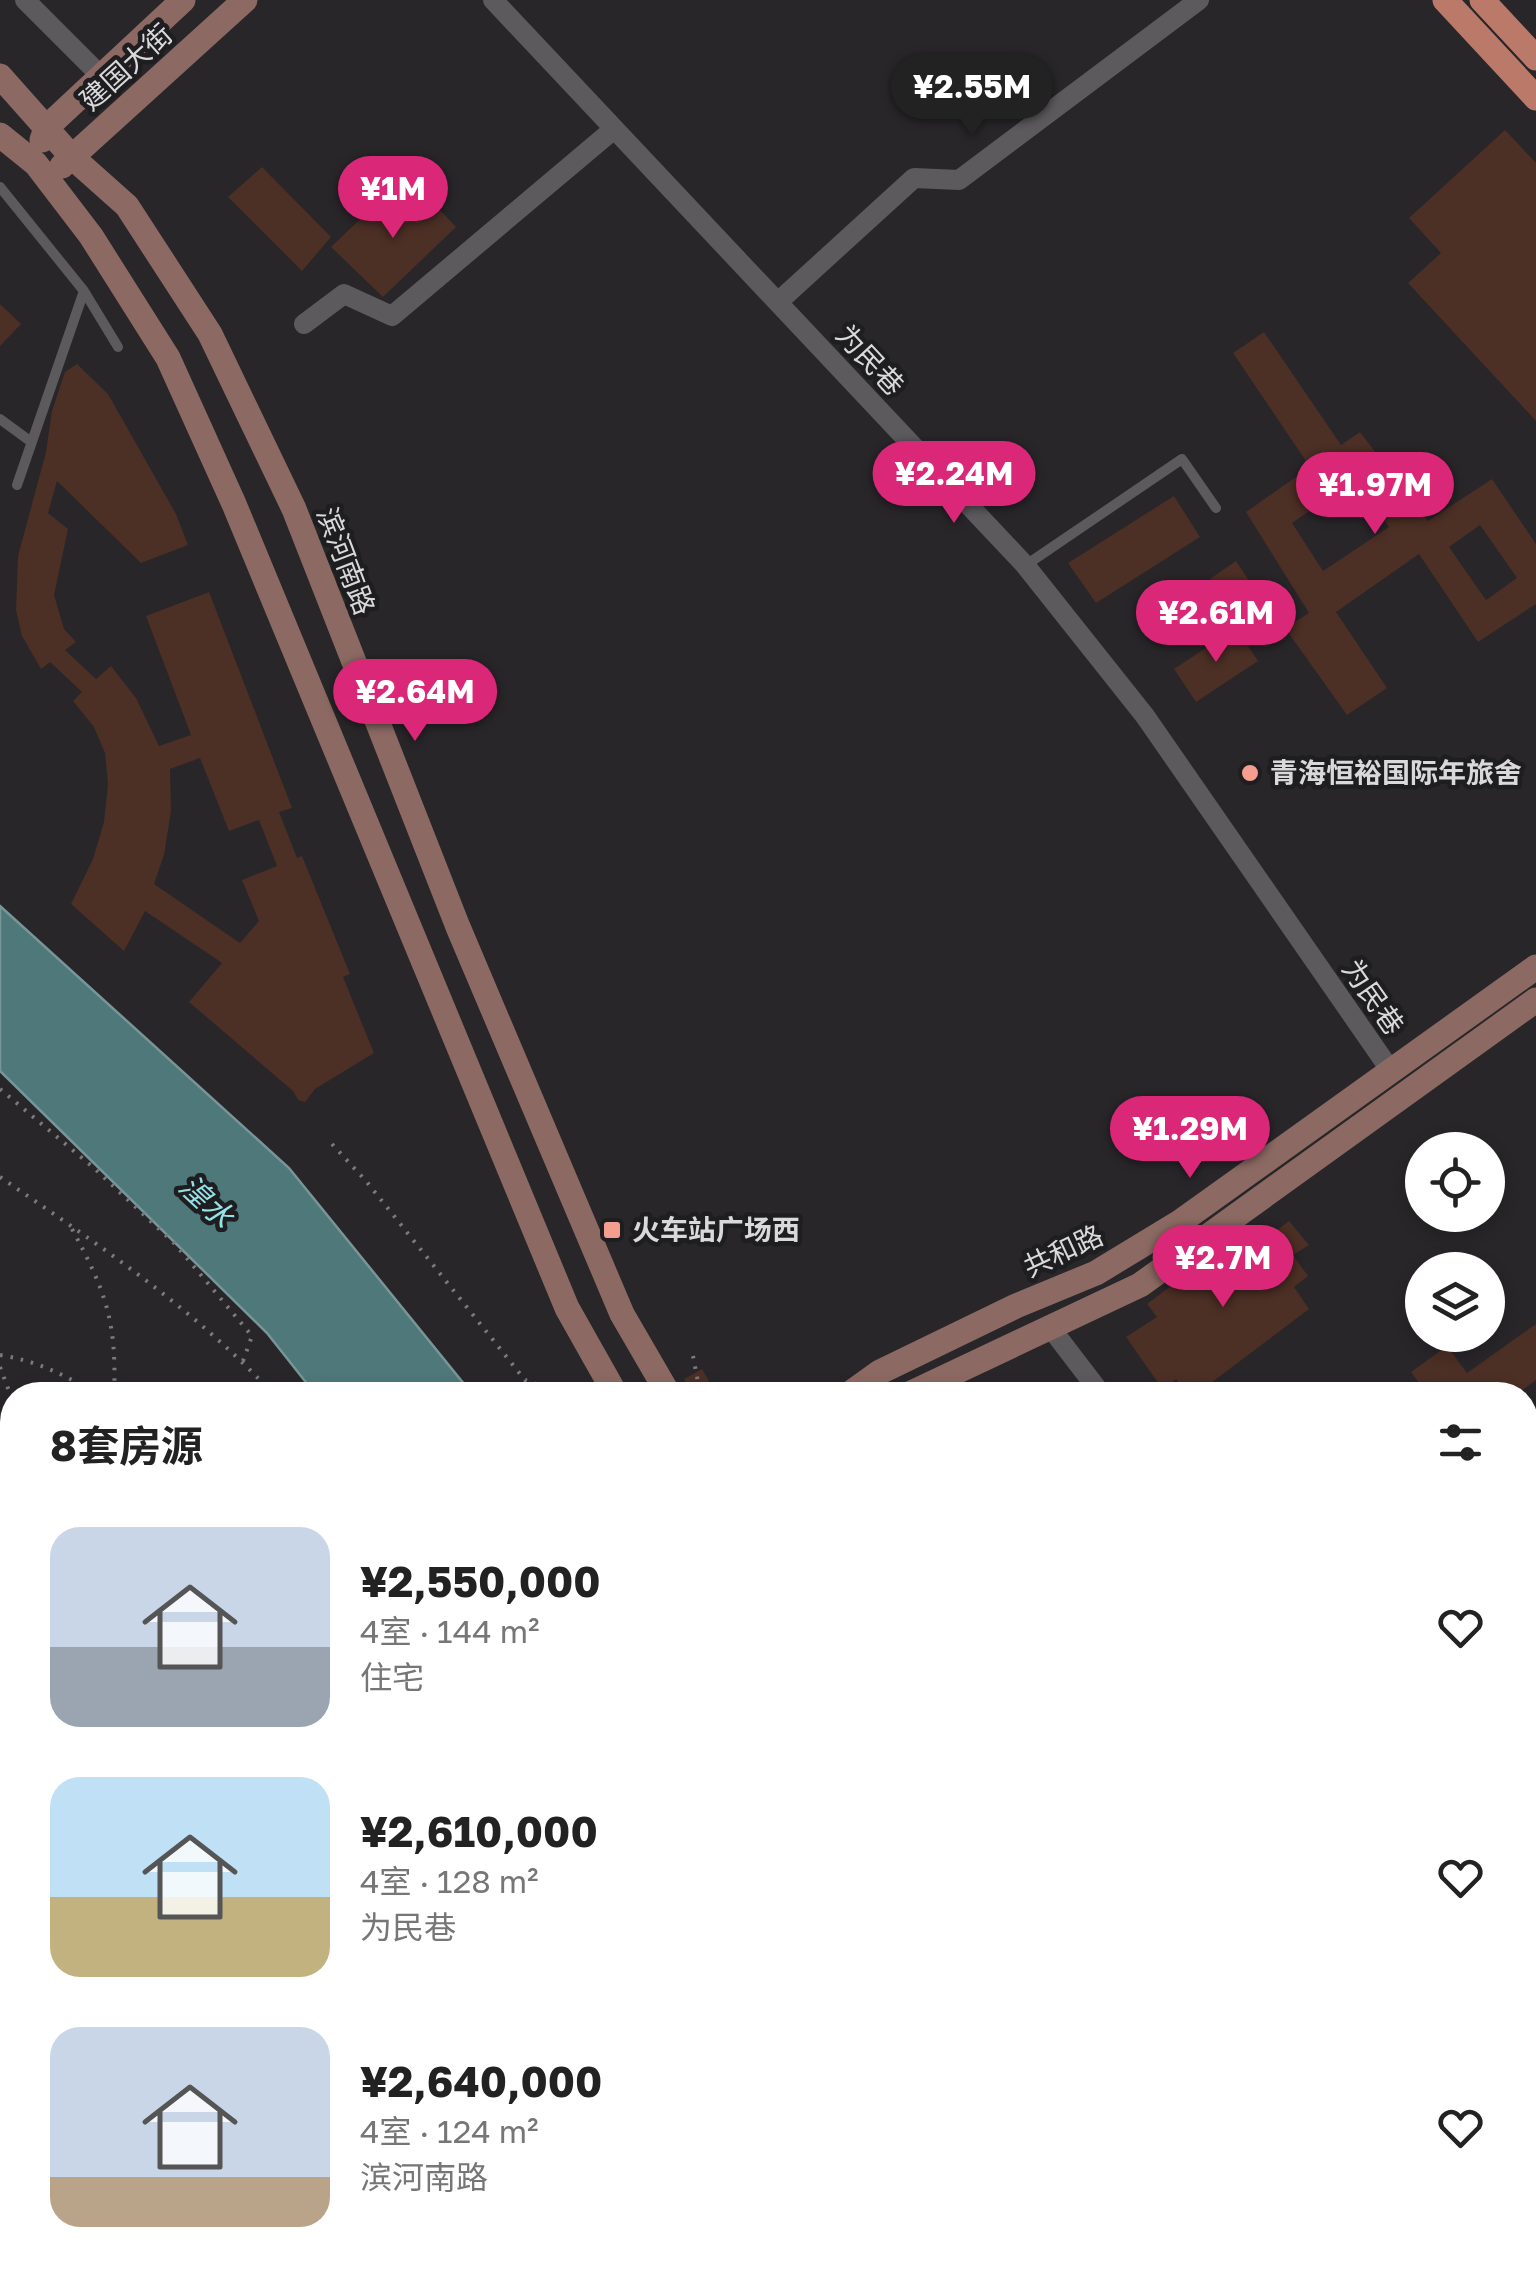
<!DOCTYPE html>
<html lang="zh">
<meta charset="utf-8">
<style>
body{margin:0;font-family:"Golos Text","Noto Sans SC",sans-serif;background:#f2f2f2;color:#222;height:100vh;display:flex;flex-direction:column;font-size:38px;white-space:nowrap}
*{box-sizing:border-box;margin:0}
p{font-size:32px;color:#767676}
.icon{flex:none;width:55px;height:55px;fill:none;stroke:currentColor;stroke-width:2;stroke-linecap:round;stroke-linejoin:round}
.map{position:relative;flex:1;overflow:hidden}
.drawer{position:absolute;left:0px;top:1382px;width:1538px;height:892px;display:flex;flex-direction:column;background:#fff;border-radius:40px 40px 0 0;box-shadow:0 5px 15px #0003}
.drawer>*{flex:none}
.tools{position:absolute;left:1405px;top:1132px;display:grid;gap:20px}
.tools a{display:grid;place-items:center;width:100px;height:100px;border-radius:50%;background:#fff;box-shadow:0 5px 15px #0003;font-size:50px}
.price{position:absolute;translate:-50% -85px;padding:0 22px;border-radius:35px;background:#db2777;color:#fff;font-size:32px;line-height:65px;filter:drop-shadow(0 2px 5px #0008)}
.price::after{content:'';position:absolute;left:50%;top:60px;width:30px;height:22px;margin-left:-15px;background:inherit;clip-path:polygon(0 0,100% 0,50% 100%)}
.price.active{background:#222;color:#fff}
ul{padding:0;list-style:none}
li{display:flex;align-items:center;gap:30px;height:250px;padding:0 50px}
li span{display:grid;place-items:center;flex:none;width:280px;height:200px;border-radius:30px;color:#555}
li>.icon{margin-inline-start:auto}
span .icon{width:120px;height:120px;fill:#fffc;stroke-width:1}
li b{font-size:42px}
h2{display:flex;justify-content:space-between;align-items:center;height:120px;padding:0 50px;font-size:42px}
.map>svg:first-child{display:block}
.water{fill:#4f787b;stroke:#789598;stroke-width:2.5}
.building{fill:#4c2f25;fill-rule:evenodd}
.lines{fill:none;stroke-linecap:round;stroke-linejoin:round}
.highway-tunnel{stroke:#434144;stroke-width:30;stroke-dasharray:30 15;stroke-linecap:butt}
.path{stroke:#7b7a7c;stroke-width:4;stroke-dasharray:2.5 8;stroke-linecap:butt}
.lane{stroke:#5c5a5d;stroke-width:10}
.street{stroke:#5c5a5d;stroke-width:20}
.secondary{stroke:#8c6a63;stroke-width:25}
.primary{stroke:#bb7a69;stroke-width:25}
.highway{stroke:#fb9071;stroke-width:30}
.poi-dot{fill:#f59d8e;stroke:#1e1d1f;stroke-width:4}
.labels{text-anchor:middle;stroke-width:9;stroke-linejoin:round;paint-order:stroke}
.street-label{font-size:28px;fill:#d9d8da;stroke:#1e1d1f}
.poi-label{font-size:28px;font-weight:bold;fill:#d9d8da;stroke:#1e1d1f;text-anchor:start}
.water-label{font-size:30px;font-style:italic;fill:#94e1e7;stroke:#1e1d1f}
</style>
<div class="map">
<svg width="1536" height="2273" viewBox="0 0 1536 2273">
<rect width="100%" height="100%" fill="#282629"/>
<path class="water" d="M0,906l289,262 184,227h-157l-49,-62 -267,-262z
M1157,2262l9,11h-205l-8,-10z"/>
<path class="building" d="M1505,130l31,33v258l-128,-138 33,-30 -32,-35z
M262,167l69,70 -29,34 -74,-74z
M420,189l36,38 -73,70 -52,-50 47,-45 14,14z
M0,304l21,20 -21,22z
M1264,332l77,113 19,-13 22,29 3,-2 43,62 64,-42 44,65v60l-58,38 -59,-88 -83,58 51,76 -40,27 -62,-87 24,-15 -63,-101 64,-45 -77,-114zM1356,479l33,48 -66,44 -31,-48zM1480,525l37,53 -31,22 -37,-53z
M77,364l31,30 68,120 12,31 -47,18 -84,-82 -9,32 20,16 -14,66 10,34 12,13 -11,8 31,29 15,-13 25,32 23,48 32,-11 -45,-119 63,-24 83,216 -13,4 18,46 5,-2 48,118 -7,3 31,76 -59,36 -10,13 -7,-2 -5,-9 -104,-89 33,-39 -77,-52 -21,40 -53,-47 22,-45 11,-37 4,-38 -3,-31 -11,-26 -21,-26 9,-9 -32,-30 -9,7 -19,-33 -6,-26 2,-54 28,-104 6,-41 13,-39zM200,758l29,73 30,-11 18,46 -35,14 17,41 -19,22 -86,-59 10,-29 7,-44 -1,-42z
M1174,496l26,41 -104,66 -28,-40z
M1236,561l30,45 -26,17 -30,-44z
M1236,628l22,33 -62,41 -22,-33z
M1289,1221l20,24 -16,10 15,21 -14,11 15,22 -114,86h-6l-13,-16 -13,11 -37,-53 31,-20 -10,-13 96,-73 7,9 14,-13 7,8z
M1536,1324v56l-20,15h-88l-17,-23 36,-26 20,27z
M702,1369l15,26h-24l-9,-16z"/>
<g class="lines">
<path class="highway-tunnel" d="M0,1627l12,19"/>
<path class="path" d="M0,1089l94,79 81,76 77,92 -9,25
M332,1144l34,37 159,199 19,7
M0,1177c96,66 195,132 274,218
M72,1229c34,63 45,93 42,166
M0,1355c37,6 66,20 97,40
M693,1356l6,31
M0,1367l12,32
M933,2262l8,11
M1171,2262l8,11
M954,2273l14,-11"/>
<path class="lane" d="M0,187l84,104 34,56
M0,419l30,22
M17,485l67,-194
M1026,565l156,-106 34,49"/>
<path class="street" d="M25,0l76,76
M493,0l532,565 120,151 246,355
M778,302l136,-124 45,2 240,-180
M304,324l40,-30 48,22 222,-187
M1050,1327l52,68
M1525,1876l11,10
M854,2262l7,11"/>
<path class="secondary" d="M0,76l72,81 55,49 83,128 84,175 164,418 164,387 47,81
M0,135l36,29 55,72 77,122 66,146 333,804 49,87
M42,140l4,-12 137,-128
M62,166l183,-166
M848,1395l32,-23 136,-66 80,-33 84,-51 356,-255
M907,1395l233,-110 396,-285
M0,1530l12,19
M0,1648l12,20
M0,2248l12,-11
M373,2262l7,11
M527,2262l8,11
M1296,2262l8,11
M1322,2262l8,11
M45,2273l12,-11
M70,2273l11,-11
M127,2273l11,-11"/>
<path class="primary" d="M1445,0l91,98
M1482,0l54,58"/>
<path class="highway" d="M431,2262l8,11
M480,2262l8,11"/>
</g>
<g class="poi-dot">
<circle cx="1250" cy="773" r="10"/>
<rect x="602" y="1220" width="20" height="20" rx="5"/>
</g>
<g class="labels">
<g class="street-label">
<text transform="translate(126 67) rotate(-42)" y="10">建国大街</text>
<text transform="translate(870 360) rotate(47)" y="10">为民巷</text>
<text transform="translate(346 561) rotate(69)" y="10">滨河南路</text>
<text transform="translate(1373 997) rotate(55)" y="10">为民巷</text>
<text transform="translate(1063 1251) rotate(-25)" y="10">共和路</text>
</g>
<g class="poi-label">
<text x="1270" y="783">青海恒裕国际年旅舍</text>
<text x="632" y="1240">火车站广场西</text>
</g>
<g class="water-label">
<text transform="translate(206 1202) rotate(43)" y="10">湟水</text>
</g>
</g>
</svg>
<div class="tools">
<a><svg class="icon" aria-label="locate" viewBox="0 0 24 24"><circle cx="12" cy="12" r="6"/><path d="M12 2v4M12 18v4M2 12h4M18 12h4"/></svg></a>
<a><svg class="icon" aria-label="layers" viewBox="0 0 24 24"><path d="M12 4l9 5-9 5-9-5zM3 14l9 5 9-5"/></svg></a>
</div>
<b class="price active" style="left:972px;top:139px">¥2.55M</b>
<b class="price" style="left:393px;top:241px">¥1M</b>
<b class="price" style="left:954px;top:526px">¥2.24M</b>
<b class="price" style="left:1375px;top:537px">¥1.97M</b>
<b class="price" style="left:1216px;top:665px">¥2.61M</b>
<b class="price" style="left:415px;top:744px">¥2.64M</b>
<b class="price" style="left:1190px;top:1181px">¥1.29M</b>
<b class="price" style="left:1223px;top:1310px">¥2.7M</b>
<section class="drawer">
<h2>8套房源<svg class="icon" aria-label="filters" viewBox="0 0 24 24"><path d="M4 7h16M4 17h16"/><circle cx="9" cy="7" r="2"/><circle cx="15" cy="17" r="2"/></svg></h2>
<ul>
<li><span style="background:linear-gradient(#c9d6e8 60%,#9aa5b1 0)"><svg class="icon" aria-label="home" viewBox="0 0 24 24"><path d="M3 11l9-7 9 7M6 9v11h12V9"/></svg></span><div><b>¥2,550,000</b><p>4室 · 144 m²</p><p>住宅</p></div><svg class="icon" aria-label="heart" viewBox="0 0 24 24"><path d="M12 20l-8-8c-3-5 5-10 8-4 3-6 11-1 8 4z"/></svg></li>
<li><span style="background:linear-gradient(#bfe0f5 60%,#c2b280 0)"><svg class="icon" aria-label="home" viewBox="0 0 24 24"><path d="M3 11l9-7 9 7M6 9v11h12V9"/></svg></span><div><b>¥2,610,000</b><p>4室 · 128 m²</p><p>为民巷</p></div><svg class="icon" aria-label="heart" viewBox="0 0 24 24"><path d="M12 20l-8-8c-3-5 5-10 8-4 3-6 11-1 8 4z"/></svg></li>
<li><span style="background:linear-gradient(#c9d6e8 75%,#b9a48a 0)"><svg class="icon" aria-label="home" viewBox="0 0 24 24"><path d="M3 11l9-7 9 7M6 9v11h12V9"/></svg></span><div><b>¥2,640,000</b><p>4室 · 124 m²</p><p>滨河南路</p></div><svg class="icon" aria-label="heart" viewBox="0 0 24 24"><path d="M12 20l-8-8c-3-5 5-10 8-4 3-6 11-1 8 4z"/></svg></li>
</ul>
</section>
</div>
